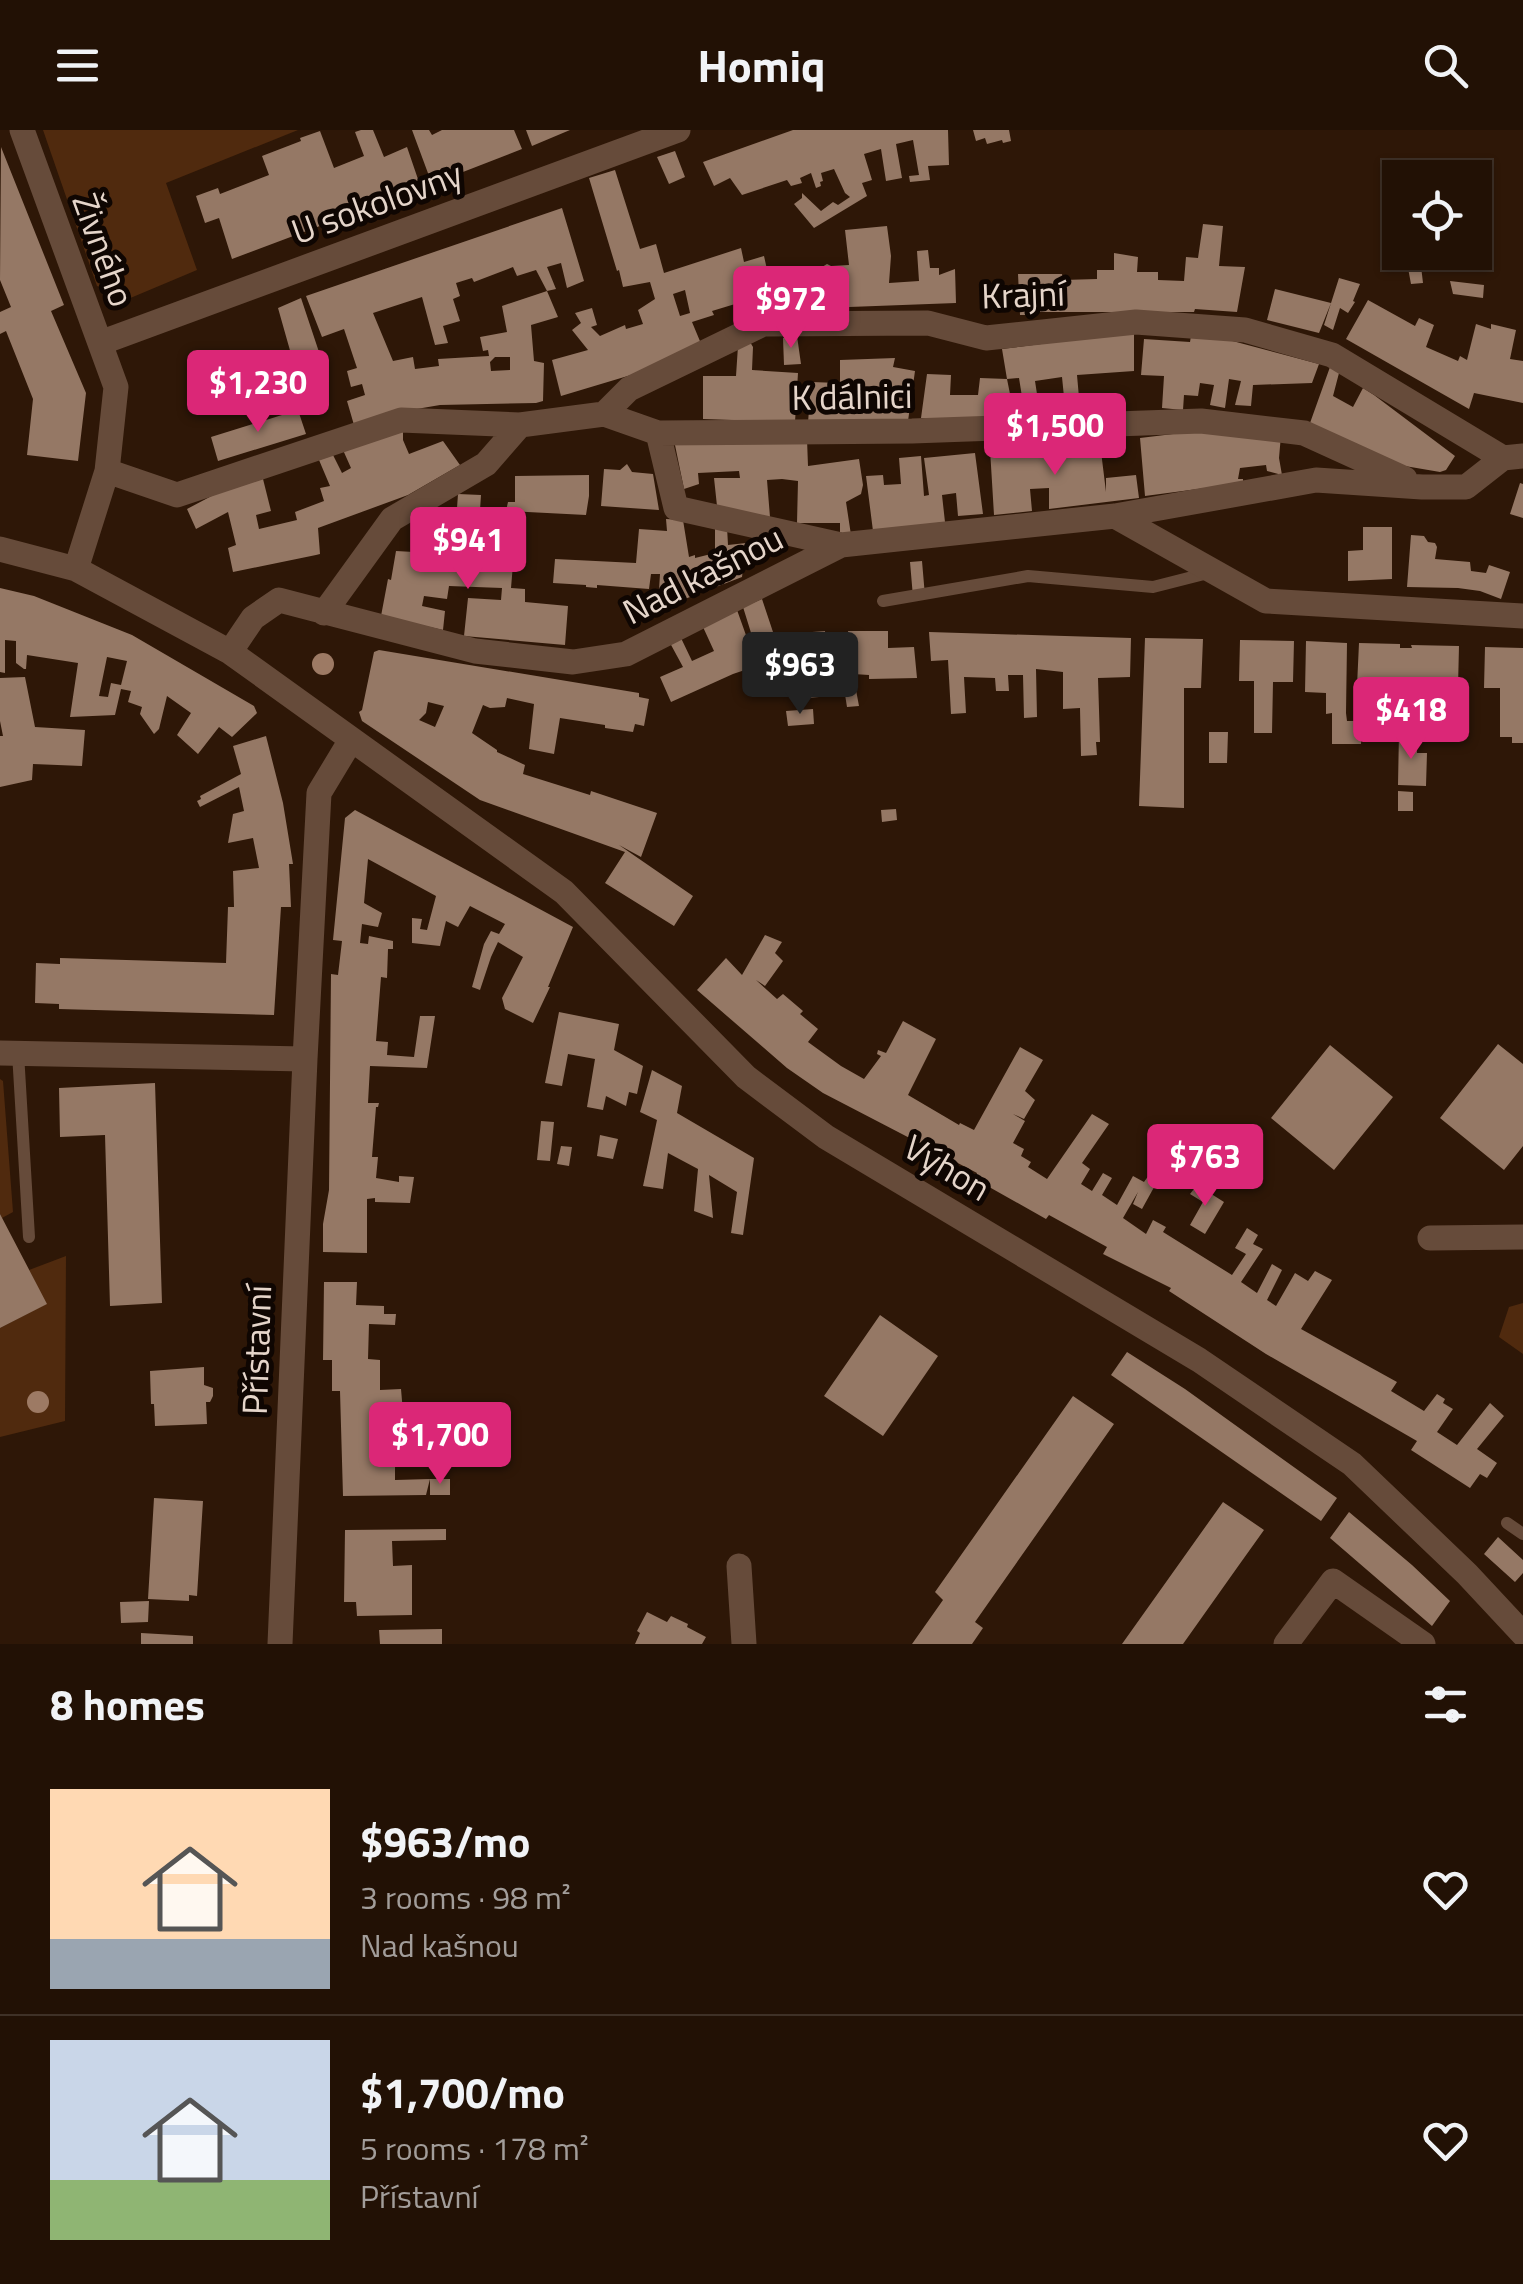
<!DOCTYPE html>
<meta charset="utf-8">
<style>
body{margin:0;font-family:"Titillium Web",sans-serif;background:#2e1f13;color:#f1f3f6;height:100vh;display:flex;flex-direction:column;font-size:38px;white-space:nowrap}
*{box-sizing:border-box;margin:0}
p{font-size:32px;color:#a29d9a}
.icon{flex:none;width:55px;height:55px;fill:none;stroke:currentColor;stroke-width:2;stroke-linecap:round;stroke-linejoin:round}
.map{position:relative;height:1514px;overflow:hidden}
.details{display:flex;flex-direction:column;background:#221105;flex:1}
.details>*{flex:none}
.fabs{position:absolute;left:1382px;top:30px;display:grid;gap:20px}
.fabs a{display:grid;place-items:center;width:110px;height:110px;border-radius:0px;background:#221105;box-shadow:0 2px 8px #0004,0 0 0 2px #3f3127;font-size:50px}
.price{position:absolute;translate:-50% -85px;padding:0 22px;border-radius:10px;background:#db2777;color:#fff;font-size:32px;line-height:65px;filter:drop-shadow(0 2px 5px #0008)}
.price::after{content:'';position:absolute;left:50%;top:60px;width:30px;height:22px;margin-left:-15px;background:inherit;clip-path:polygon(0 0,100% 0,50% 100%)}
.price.current{background:#222;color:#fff}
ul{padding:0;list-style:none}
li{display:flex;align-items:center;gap:30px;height:250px;padding:0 50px}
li+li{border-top:2px solid #3f3127}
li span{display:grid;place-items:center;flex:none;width:280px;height:200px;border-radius:0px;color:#555}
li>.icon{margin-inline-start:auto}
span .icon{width:120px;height:120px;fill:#fffc;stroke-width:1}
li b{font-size:42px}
h2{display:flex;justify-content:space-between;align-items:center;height:120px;padding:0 50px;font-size:42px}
header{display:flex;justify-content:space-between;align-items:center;height:130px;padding:0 50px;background:#221105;font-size:45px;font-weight:700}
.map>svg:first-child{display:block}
.green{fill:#502a0e}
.building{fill:#957865;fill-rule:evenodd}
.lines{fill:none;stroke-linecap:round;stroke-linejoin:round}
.service{stroke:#664b3a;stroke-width:12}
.minor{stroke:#664b3a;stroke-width:25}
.tree{fill:#9d7a64}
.labels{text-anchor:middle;stroke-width:10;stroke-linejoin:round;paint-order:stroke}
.street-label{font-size:35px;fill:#e5d5ca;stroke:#0f0602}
</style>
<header><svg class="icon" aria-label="menu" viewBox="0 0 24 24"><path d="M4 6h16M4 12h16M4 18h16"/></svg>Homiq<svg class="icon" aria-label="search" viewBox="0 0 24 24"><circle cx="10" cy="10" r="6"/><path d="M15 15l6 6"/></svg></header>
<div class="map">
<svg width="1523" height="1514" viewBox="0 0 1523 1514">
<rect width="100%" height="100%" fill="#2e1707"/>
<path class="green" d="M43,0h255l-132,53 31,87 -69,29 -31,-13z
M0,949l3,2 10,131 -11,6 -2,-4z
M66,1126l-1,165 -65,16v-109l46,-24 -17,-34z
M1523,1173v51l-24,-17 10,-30z"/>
<path class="building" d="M361,0h12l11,27 23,-10 14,41 -189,71 -13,-41 -14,5 -9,-27 22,-8 2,6 49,-19 -7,-19 39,-15 -1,-3 20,-7 14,37 30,-12 -9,-24z
M412,0h17l3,5 10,-5h72l8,19 -90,35z
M526,0h44l-38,16z
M793,0h155l1,35 -21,1 2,14 -20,2 -1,-6 10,-1 -6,-35 -17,4 6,34 -16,3 -5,-32 -17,5 8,26 -10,3 5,13 -53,32 -20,-24 8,-6v-5l19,18 12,-9 5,3 12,-8 -5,-4 -11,-24 -13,4 2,8 -3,1 1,4 -5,2 -5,-15 -11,5 2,5 -11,3 -4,-6 -45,15 -12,-17 -16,8 -11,-24z
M973,0h36l2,11 -8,2 -1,-3 -15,4 -2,-6 -9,3z
M1,17l63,158 -13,6 35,82 -8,68 -51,-6 6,-56 -27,-68 -6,3v-22l11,-5 -11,-27z
M675,21l10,26 -16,7 -12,-27z
M615,40l25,79 16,-5 8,29 77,-25 3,14 20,-6 4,18 54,-2v-5l5,-3 4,2 18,-1 -4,-35 42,-4 4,30 -2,27 30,-2 -2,-30 11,-1 2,18h9v7l16,-6 1,34 -187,7 -1,-16 -56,17 2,4 -22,7 10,24 -61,26 -80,24 -9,-36 36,-10 -16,-20 9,-7 -6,-10 17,-5 5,17 -6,2 9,9 25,-11 1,4 17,-5 -5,-14 17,-11 -5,-17 -27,5 -4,-17 -2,1 -28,-93zM685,160l5,23 -10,3 -7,-22z
M562,78l22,73 -17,7 -6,-25 -14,4 9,22 -9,2 -11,-21 -19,6 -4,-9 -39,15 -2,-4 -16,5 4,13 -7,3 7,22 -17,5 5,17 -13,2 -13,-48 -49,16 20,48 20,-4 2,12 24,-3 -1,-7 51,-3 -1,-6 -5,1 -3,-14 27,-5 -5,-26 45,-15 11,26 -27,8 3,36 10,2 -1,38 -7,2 -96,2 -41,7 -45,13 -7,-24 18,-6 -3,-11 -11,3 -4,-16 10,-3 -13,-39 -22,8 -16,-41zM495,227h15v13l-19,1 -1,-9z
M1203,94l20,2 -4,40 26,1 -8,45 -42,-3 -1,3h-163v3h-11l-2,-41h44l1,6 34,-1v-9h17v-17l24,4 -1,15h21v8l26,1 2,-24 12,1z
M1421,136l2,17 -12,1 -3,-16z
M1339,148l21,6 -7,17 2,1 -7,11 -8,-5 -7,22 -9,-5z
M1450,151l34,4 -1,13 -30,-4z
M1275,159l56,14 -12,30 -52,-13z
M301,168l28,84 -20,6 1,12 -18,5 -1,-51 -13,-46z
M1368,170l47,26 4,-8 15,7 -8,22 32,14 2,-5 7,4 9,-36 15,5v-5l25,6 -6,29 13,2v42l-49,-10 -5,16 -123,-70z
M1134,202v39l-57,4 4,45h-38l-5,-23h26l-2,-20 -27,4 6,39 -120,-2 6,-44 24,1 -1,20h28l2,-17 27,1 -5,-30zM1019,248l4,25 -11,1 -5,-25z
M797,206l4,28 -17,1 -1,-27z
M1191,206l34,3 94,25 -7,19 -59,2 -2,21 -16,-1 6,-24 -12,-2 -4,29 -15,-3 4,-20 -14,-2 -2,13 -14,-1 -1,15 -21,-2 2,-32 -23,-1 3,-36 46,3z
M750,212l3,5 -1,23 46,3 -3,49 -92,-3v-43h33l2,-30z
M895,228l-2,9 22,4 -7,50 -100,2 3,-41 29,1v-23z
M1330,237l9,6 -6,23 20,11 10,-19 11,7 81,61 -9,14 -6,2 -41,-7 -89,-42z
M298,280l8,24 -88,27 -7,-24z
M1206,300l75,5 -2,23 3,17 -15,-4 -1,-6 -26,3 -2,11h5v4l-98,13 -5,-58z
M403,301v9l6,14 34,-13 17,24 -52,30 -90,33 2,26 -4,1 -83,17 -5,-24 8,-3 -8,-33 -32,17 -9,-20 34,-18 42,-12 8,32 -15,4 3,14 38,-9 -2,-8 29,-11 -4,-13 10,-2 -11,-26 14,-5 9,18 9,-5 -8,-18z
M807,309l1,27 51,-7 4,26 -2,9 -15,8 5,33 -11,1v-13h-43l1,-42 -16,-2 -15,1 3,37 -53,-11 -3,-28h26l-1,-7 -41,2 1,11 -15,5 -9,-44z
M1100,313l6,49v-14l30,-3 3,23 -90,11v-21l-19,1 2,22 -38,4 -4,-66z
M975,323l8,61 -25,2 -2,-23 -14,2 3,27 -72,9 -7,-55 17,-1 1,10 17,-1 -2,-26 22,-2 3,40 5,-1 -5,-37z
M627,334l5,8 21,2 6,36 -58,-4 3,-37 16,1z
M589,345v21l-3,19 -80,-4 2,-9h7v-26z
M1520,353l3,1v34l-13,-4z
M458,364l23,1 -1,15 -23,-2z
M666,389l17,1 6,37 6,-2v3l20,-5v-28l12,2 1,18 18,-2 -4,34 -65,25 -2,-11 -16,-1 1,-16h-9l-2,15 -52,-4v3l-11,-1v-2l-33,-2 2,-24 81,4 3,-34 28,2z
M434,390l35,2 -2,39 46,3 -2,24 14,1v13l43,4 -3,39 -101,-9 4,-38 33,2 1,-12 -53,-2 -2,13 -23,-3 -2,10 23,5 -2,19 -62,-14 7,-37 3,1 5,-29 36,2z
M1363,397h29v52l-44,2v-30l15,-1z
M1411,405l13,1 4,6 7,1 2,4 -2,12 35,3 1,9 15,2 3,-8 21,7 -9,27 -21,-8 -22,-3 -51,-1z
M922,431l3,35 -12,1 -3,-35z
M0,458l34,8 98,39 122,71 3,7 -25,24 -13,-10 -21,27 -21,-19 14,-22 -24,-17 -8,33 -5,5 -14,-20 2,-7 -14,-5 3,-11 -10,-2 -6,26 -45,2 8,-54 -51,-8 -1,14h-2l-8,-6v-22l-11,-1v33l-5,-1zM107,527l20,4 -6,24 -10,-2 -3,14 -9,-1z
M762,469l12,36 51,-4 4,65 -20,2 -1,-32h-28v-8l-47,16 -62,28 -11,-25 23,-10 -13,-24 11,-5 11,23 22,-10 -11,-24 34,-17 10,28 5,-2 -9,-29z
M848,501h40v17l26,-1 3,31 -48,1v-4l-16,-1 6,32 -12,1 -5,-31 11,-2z
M929,502l202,6 -1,39 -32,1 2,64h-4l1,13 -16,1 -1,-48 -17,1v-37l-27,-3 1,48 -13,1 -1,-43h-15l1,16h-13l-1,-13 -31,-1 2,36 -15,1 -3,-54 -17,1z
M1145,508l58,1 -2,49h-17v120l-45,-2z
M1240,510l54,1 -1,41h-20l-1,51h-18v-52h-15z
M1306,511l41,2 -1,70 1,8h15l-1,23h-29v-31l-6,1v-21l-21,-1z
M1359,513l41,1v4h12l-1,-3 48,1 -2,82 -23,-1v-33l-35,-1v33h-12l1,-39 -31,-1z
M1485,517l38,1v95h-11v-6h-12v-49h-16z
M379,520l260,43v4l10,2 -5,27 -9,-2 -2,8 -28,-4v-3l-45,-7 -6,36 -25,-5 5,-45 -27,-6 -2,9 -15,1 -7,-3 -11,28 25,17v2l28,13 -2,9 67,21 1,-4 66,22 -16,44 -22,-12 74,51 -19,30 -69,-43 20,-31 -145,-52 -118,-79 -3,-9 3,-2 12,-58zM428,572l16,4 -9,21 -16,-7 7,-7z
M25,547l10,50 50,3 -3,36 -49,-2 -1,16 -32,7v-51h3l-3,-15v-43z
M813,579l1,15 -26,2 -2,-15z
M1209,602h19l-1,31h-18z
M1399,602l17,1 1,20h10l-1,33 -28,-1z
M266,606l17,67 10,61h-4l2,43h-10l-7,108 -215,-6v-5l-24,-1 1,-40 24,1v-6l166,5 2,-56h6l-1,-36 26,-3 -6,-30 -25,5 5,-29 11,-3 -5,-24 -39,20 -3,-6 4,-2 -1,-3 41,-22 -8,-28z
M1398,661l15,1v19h-15z
M896,679l1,11 -15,2 -1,-12z
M355,680l218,117 -25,60h2l-17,36 -28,-14 -3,-11 21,-41 -25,-15 -7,15 -11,33 -8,-3 12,-43 7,-13 8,3 6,-10 -35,-18 -12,21 -12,-6 -6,25 -28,-3v-25l10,1 -2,10 7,1 9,-34 -68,-37 -4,44 18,10 -4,14 -16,-3 -2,19 8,1 1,-8 24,5v8h-5l-1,29 -6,-1 -5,64 12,1 -1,13 27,2 6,-41h15l-8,52 -57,-2 -2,37h11l-1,4h-2l-4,50h6l-2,21 23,4v-6l15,1 -4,26 -35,-1v-4l-8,1v54l-44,-1v-28l6,-34 2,-216 7,1 4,-34 -9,-1 12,-122z
M765,805l17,7 -7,11 8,8 -18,25 -9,-6 21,19 6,-5 20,17 -3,3 18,15 -10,13 33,24 23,13 17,-23 -4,-2 1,-4 8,3 17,-32 33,18 -28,56 51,30 1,-2 14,7 46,-83 23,13 -18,31 10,9 -11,19 -11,-5 12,7 -12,22 11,6 -3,7 10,6 -3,5 19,12 45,-65 17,10 -27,39 8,6 -9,15 11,7 11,-18 9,5 -10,17 15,10 16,-29 11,6 5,-7 9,5 -16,29 -9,-5 5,-12 -15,26 23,16 7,-14 13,7 -3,5 69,43 14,-21 -11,-6 12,-20 11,7 -5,9 10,5 -22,33 16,11 15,-29 10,6 -15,30 9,6 19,-33 13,8 7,-10 17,9 -31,49 96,53 -6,9 33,20 13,-17 8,5 -2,4 10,6 -16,23 20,13 33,-42 14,13 -27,33 20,14 -10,15 -7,-4 -10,14 -59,-38 6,-9 -151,-87 -97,-63 2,-3 -68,-34 4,-7 -58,-32 -3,4 -71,-40 2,-6 -154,-80 -36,-25 -90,-78 29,-32 16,17z
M559,882l60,12 -5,26 29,16 -6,28 -8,-2 -3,14 -20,-10 -3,14 -16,-3 8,-48 -27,-5 -6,32 -17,-3z
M1498,914l25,20v82l-19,24 -64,-52z
M1330,915l63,52 -59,73 -63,-52z
M652,940l30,16 -5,27 77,45 -11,77 -12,-2 6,-41 -28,-17 4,43 -19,-7 4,-42 -30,-16 -5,36 -20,-3 14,-66 -17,-8z
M155,953l7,220 -52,3 -5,-171 -45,2 -1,-49z
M541,991l13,1 -4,39 -13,-1z
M600,1005l18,4 -5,20 -16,-3z
M561,1016l11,1 -3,19 -12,-2z
M1197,1055l27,17 -19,32 -15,-9 13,-23 -13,-8z
M0,1084l47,90 -47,24z
M324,1152h33l-1,23 28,1v8h12l-1,11 -26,-1 -1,35 12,1v30l21,-1 6,70 -12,1v20l35,-1 -4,16 -83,1 -3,-105h-8v-31h-9z
M880,1185l58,41 -55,80 -59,-40z
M1127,1222l58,37 152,109 -16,23 -210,-146z
M204,1237v18l9,3v8l-3,6h-4l1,22 -52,2 -1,-22h-3l-1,-33z
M1073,1266l41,28 -139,198 8,6 -11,16h-60l31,-44 -8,-8z
M430,1349h20v16h-20z
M154,1368l49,3 -6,95 -8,-1v6l-41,-2z
M1223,1372l41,28 -25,35 -56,79h-61z
M1349,1382l63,53 38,36 -18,25 -102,-88z
M446,1399v11l-54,1 1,25 19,-1v50l-55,1 -1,-14h-12l1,-72z
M1498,1407l25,23v13l-8,9 -31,-28z
M149,1471l-1,21 -27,1 -1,-21z
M647,1482l20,10 4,-6 17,8 -1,3 19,10 -4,7h-67l5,-11 -3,-2z
M442,1499v15h-62l-1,-14z
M141,1503l52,3v8h-52z"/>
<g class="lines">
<path class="service" d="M883,471l145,-25 125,11 59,-15
M18,923l11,184
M1507,1393l16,11"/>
<path class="minor" d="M22,0l94,257 -9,84 -31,98
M100,213l578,-213
M604,284l54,19 254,-2 289,-10 103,12 101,46
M658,303l18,75 165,37
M107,341l70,24 224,-75 119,5
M1115,386l151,85 257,15
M0,419l76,20 154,83 334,240 182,185 80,60 373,223 153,104 115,110 56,60
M324,483l68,-94 94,-55 34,-39 84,-11 25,-25 134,-65 165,-1 58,15 150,-16 109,8 87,25 171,103 20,-2
M230,522l23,-34 26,-18 196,51 98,11 53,-8 215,-109 274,-29 201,-36 106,7h44l37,-29
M0,923l305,6
M1430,1108l93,-1
M739,1436l5,78
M280,1514l25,-585 14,-266 32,-53
M1286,1514l47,-63 90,63"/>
</g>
<g class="tree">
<circle cx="323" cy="534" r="11"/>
<circle cx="38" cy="1272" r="11"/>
</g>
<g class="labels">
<g class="street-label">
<text transform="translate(377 73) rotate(-20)" y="12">U sokolovny</text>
<text transform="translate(103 120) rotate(70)" y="12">Živného</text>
<text transform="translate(1023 165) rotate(-2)" y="12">Krajní</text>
<text transform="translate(852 267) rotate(-1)" y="12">K dálnici</text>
<text transform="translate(703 445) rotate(-27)" y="12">Nad kašnou</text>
<text transform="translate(947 1038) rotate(31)" y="12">Výhon</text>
<text transform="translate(257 1220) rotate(-88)" y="12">Přístavní</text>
</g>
</g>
</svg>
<div class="fabs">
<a><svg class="icon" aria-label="locate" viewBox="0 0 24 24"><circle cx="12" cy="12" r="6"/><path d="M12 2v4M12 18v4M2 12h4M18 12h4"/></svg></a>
</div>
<b class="price" style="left:791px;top:221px">$972</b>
<b class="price" style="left:258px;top:305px">$1,230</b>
<b class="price" style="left:1055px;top:348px">$1,500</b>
<b class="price" style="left:468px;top:462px">$941</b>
<b class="price current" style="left:800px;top:587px">$963</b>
<b class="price" style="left:1411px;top:632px">$418</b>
<b class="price" style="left:1205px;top:1079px">$763</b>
<b class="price" style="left:440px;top:1357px">$1,700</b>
</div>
<section class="details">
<h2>8 homes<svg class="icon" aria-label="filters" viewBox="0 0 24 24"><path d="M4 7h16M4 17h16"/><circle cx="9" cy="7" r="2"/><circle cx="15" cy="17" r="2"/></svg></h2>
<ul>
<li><span style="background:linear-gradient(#ffd9b3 75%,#9aa5b1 0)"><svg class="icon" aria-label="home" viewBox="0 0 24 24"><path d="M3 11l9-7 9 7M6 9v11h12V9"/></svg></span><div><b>$963/mo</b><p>3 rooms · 98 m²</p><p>Nad kašnou</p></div><svg class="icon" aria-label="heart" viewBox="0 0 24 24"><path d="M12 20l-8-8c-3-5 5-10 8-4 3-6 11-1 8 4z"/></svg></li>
<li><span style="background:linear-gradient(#c9d6e8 70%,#8fb573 0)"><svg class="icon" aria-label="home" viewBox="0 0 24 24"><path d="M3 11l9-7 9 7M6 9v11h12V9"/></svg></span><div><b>$1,700/mo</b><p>5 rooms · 178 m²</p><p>Přístavní</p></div><svg class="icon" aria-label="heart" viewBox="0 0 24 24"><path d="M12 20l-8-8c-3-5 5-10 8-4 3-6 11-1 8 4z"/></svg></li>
</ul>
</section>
